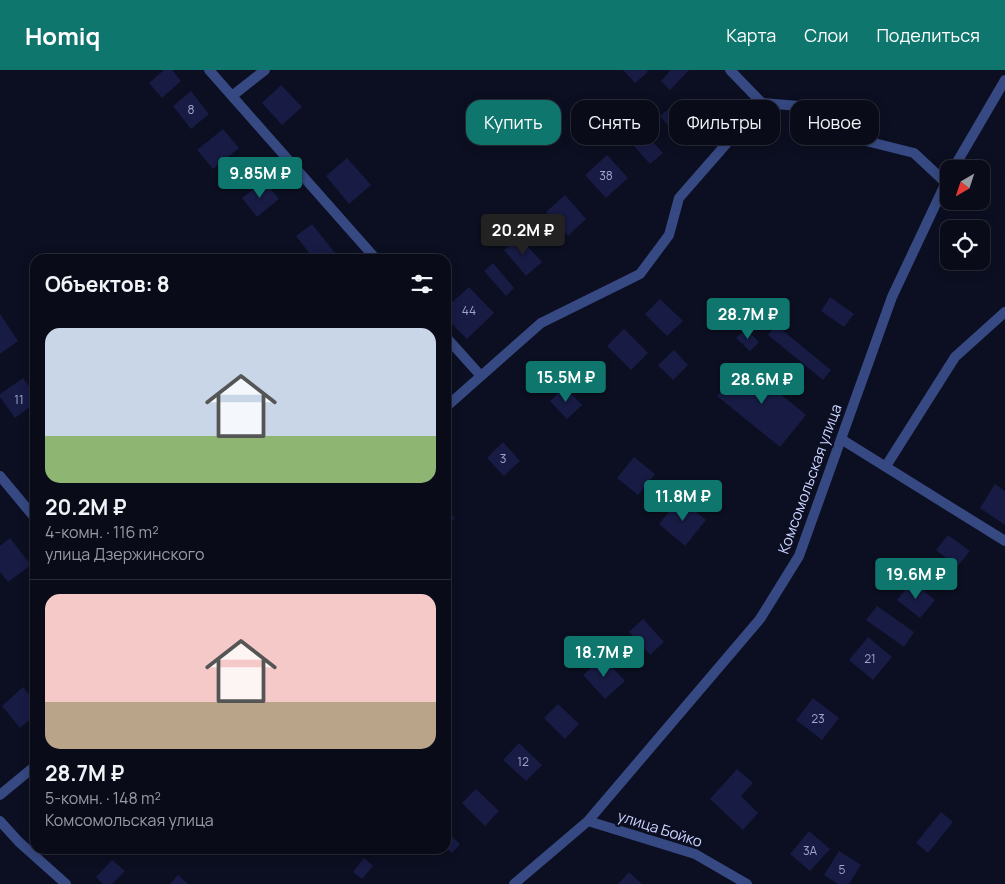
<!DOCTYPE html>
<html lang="ru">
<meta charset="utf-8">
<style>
body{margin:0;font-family:Manrope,sans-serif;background:#121422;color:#f1f3f6;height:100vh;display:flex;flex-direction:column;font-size:19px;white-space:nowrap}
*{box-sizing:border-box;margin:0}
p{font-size:16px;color:#999ba2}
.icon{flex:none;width:28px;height:28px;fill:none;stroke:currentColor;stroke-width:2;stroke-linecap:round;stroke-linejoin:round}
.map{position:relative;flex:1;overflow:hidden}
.drawer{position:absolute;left:30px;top:184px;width:421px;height:600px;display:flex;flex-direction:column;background:#090b19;border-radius:15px;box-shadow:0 2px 12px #0003,0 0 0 1px #292b38}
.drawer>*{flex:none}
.banner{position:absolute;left:466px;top:30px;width:464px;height:45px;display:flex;gap:10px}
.needle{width:32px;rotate:219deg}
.buttons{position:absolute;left:940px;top:90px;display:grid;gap:10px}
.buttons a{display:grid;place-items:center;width:50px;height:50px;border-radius:10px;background:#090b19;box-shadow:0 2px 12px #0003,0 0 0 1px #292b38;font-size:25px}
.price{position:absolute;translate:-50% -42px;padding:0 11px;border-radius:5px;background:#0f766e;color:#fff;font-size:16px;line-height:32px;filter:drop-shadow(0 1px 2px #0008)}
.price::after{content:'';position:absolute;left:50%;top:30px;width:15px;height:11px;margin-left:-8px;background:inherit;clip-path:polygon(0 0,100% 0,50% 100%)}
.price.selected{background:#222;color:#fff}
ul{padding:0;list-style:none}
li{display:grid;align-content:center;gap:10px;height:265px;padding:0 15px}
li+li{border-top:1px solid #292b38}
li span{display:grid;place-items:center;height:155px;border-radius:15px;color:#555}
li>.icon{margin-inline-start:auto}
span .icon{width:90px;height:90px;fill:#fffc;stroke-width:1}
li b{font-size:21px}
h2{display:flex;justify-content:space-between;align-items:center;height:60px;padding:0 15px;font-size:21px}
.tag{padding:0 18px;border-radius:15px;background:#090b19;box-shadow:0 2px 12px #0003,0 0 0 1px #292b38;font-size:18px;line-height:45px}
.tag.selected{background:#0f766e;color:#fff}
header{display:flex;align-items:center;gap:30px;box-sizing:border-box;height:70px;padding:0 25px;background:#0f766e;color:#fff}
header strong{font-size:24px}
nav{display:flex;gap:28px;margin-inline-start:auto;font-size:18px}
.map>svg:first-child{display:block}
.building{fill:#181b43}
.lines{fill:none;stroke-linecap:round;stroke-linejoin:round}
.service{stroke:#364982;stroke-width:10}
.minor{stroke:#364982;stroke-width:10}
.labels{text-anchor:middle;stroke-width:5;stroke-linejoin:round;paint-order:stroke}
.number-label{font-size:12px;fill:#9fa6d0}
.street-label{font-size:15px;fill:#ccd5ff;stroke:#0c0f21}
</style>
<header>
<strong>Homiq</strong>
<nav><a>Карта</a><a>Слои</a><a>Поделиться</a></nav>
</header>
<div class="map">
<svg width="1005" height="814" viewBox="0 0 1005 814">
<rect width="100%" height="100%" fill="#0c0f21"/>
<path class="building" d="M164,0h8l9,11 -19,17 -13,-15z
M623,0h23l2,2 -13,11z
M671,0h18l-19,20 -9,-9z
M281,15l21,22 -20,18 -20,-22z
M191,21l18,23 -18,15 -18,-23z
M671,37l16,19 -11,9 -16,-19z
M638,56l25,27 -13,11 -24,-27z
M223,59l16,19 -26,21 -16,-19z
M607,85l21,23 -22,20 -21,-23z
M347,88l24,27 -22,19 -23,-28z
M264,111l15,18 -22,18 -15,-19z
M565,125l21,24 -18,17 -22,-24z
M312,154l23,29 -7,6h-14l-18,-23z
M519,167l23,25 -16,14 -22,-26z
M493,193l21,25 -8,8 -22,-25z
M469,217l25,26 -27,26 -21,-21v-10z
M830,227l24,17 -10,13 -23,-16z
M660,229l23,22 -16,15 -22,-22z
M0,244l18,27 -18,13z
M776,255l55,45 -8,10 -55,-45z
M624,259l24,24 -17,17 -24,-24z
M746,259l13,13 -9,9 -14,-13z
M674,280l14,15 -15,15 -15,-15z
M744,294l62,51 -26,32 -63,-51z
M23,308l12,16v9l-20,15 -15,-21v-3z
M565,317l17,18 -15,14 -17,-18z
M503,372l17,19 -16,15 -17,-18z
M634,387l21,17 -17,21 -21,-17z
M995,414l10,7v34l-25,-17z
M680,428l26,22 -21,26 -26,-22z
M446,439l9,9 -9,9z
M948,465l22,16 -13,16 -21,-17z
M10,468l21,27 -23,17 -8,-10v-26z
M912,512l23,18 -15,18 -23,-18z
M877,536l37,26 -10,15 -38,-27z
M643,549l21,23 -14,13 -21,-23z
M868,567l24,20 -19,23 -24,-20z
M603,587l22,24 -20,18 -22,-24z
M23,617l12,14v14l-15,13 -18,-22z
M813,628l26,20 -17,22 -26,-20z
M558,634l21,20 -14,15 -21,-21z
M519,673l23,22 -16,16 -23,-21z
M737,699l16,14 -12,13 17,17 -15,17 -33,-31z
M476,719l23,22 -14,15 -23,-23z
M941,742l12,10 -25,31 -12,-10z
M446,761l14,13 -8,9 -6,-5z
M809,761l21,18 -20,22 -20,-17z
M839,781l22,14 -12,19h-11l-14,-9z
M364,788l9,8 -11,13 -9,-7z
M112,790l13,11 -13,13h-9l-7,-7z
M629,802l13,12h-24z
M178,805l10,9h-18z"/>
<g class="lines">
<path class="service" d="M886,396l69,-109 50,-45"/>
<path class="minor" d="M209,0l167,189
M730,0l32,33 37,3 67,35 48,12 31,29
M232,26l33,-26
M953,99l52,-89
M446,267l35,39
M446,337l95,-84 99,-49 29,-39 10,-37 83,-95
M841,369l164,102
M0,406l35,42
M0,725l35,-29
M0,751l19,21 47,42
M588,751l107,33 52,30
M514,814l74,-63 172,-202 39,-63 93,-259 57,-121"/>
</g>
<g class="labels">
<g class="number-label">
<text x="191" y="44">8</text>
<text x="606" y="110">38</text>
<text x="469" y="245">44</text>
<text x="19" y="334">11</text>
<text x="503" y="393">3</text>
<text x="870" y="593">21</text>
<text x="818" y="653">23</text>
<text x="523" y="696">12</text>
<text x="810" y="785">3А</text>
<text x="842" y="804">5</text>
</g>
<g class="street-label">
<text transform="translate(810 409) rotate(-70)" y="5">Комсомольская улица</text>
<text transform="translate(660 759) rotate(18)" y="5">улица Бойко</text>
</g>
</g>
</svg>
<div class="buttons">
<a><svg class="needle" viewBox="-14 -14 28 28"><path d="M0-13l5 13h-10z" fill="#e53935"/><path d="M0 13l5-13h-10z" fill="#999ba2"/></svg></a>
<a><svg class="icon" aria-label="locate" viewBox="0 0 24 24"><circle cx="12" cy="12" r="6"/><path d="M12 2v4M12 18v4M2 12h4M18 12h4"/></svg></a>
</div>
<b class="price" style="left:260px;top:129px">9.85M ₽</b>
<b class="price selected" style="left:523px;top:186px">20.2M ₽</b>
<b class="price" style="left:748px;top:270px">28.7M ₽</b>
<b class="price" style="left:566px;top:333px">15.5M ₽</b>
<b class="price" style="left:762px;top:335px">28.6M ₽</b>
<b class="price" style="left:683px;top:452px">11.8M ₽</b>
<b class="price" style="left:916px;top:530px">19.6M ₽</b>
<b class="price" style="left:604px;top:608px">18.7M ₽</b>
<div class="banner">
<a class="tag selected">Купить</a>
<a class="tag">Снять</a>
<a class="tag">Фильтры</a>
<a class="tag">Новое</a>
</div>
<section class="drawer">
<h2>Объектов: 8<svg class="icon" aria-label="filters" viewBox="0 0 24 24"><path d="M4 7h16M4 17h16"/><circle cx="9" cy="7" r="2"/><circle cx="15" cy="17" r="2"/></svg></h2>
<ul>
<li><span style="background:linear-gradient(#c9d6e8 70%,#8fb573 0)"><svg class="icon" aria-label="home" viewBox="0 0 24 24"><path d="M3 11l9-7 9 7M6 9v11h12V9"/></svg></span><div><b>20.2M ₽</b><p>4-комн. · 116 m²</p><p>улица Дзержинского</p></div></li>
<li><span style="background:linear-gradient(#f6c9c9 70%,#b9a48a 0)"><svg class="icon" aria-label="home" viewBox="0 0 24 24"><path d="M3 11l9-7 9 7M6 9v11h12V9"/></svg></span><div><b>28.7M ₽</b><p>5-комн. · 148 m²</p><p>Комсомольская улица</p></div></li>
</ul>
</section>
</div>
